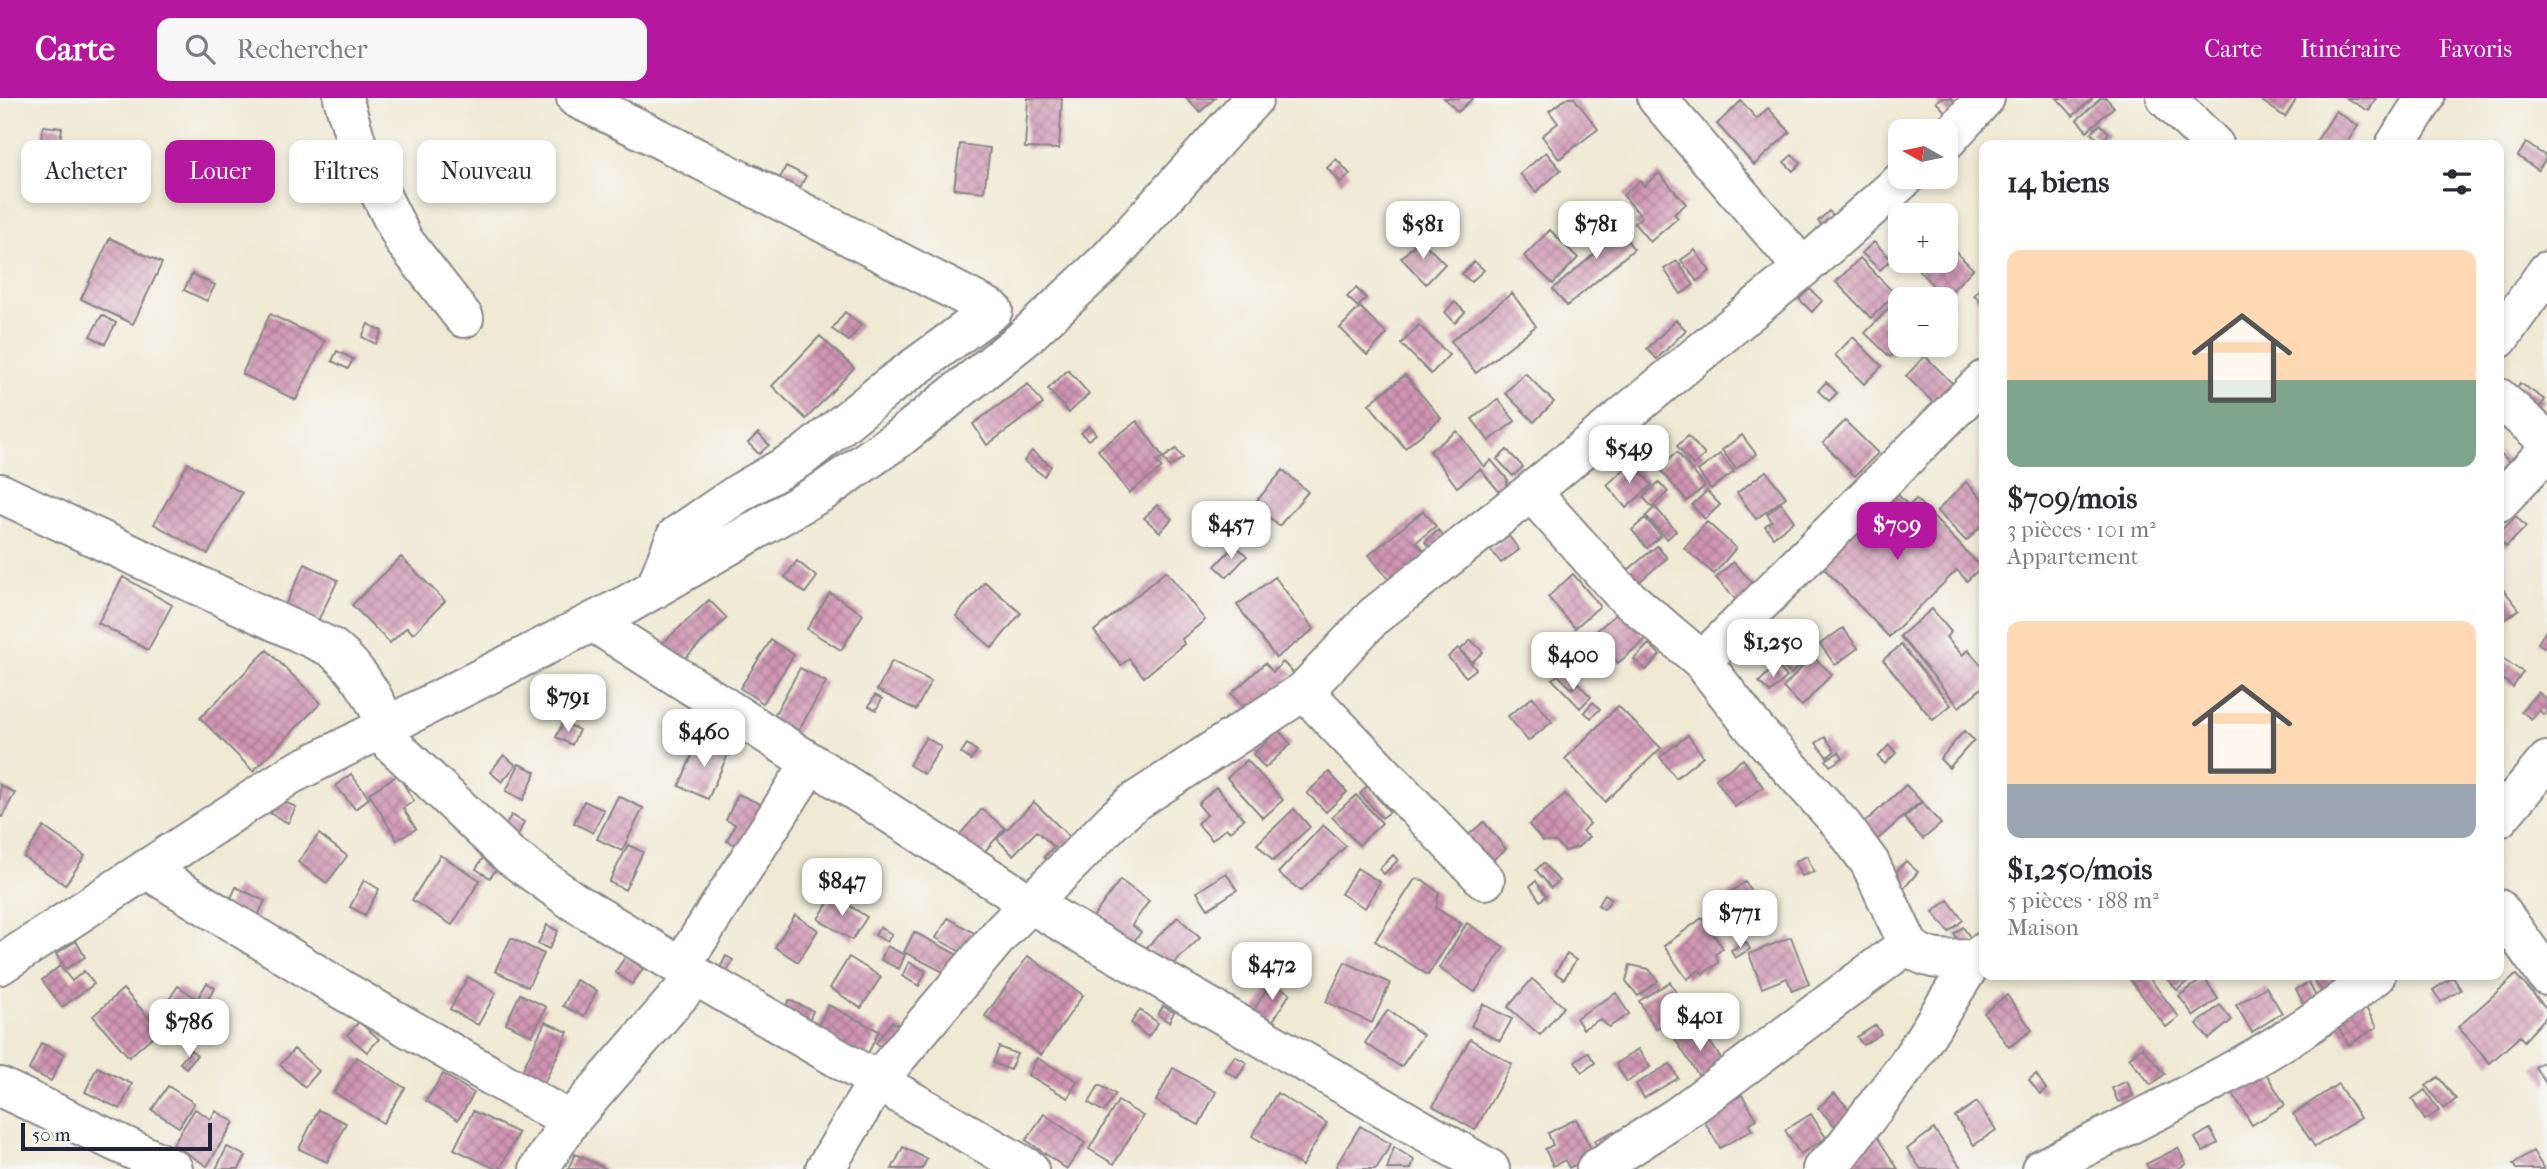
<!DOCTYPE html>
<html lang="fr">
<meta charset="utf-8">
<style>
body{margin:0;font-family:"IM FELL French Canon",serif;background:#f7f7f7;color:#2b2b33;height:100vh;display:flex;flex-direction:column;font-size:26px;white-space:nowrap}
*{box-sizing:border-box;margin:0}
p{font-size:23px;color:#7c7c81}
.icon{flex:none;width:38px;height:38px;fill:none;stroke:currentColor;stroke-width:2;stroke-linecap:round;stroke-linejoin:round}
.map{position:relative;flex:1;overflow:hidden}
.side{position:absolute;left:1979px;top:42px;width:525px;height:840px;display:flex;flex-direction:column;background:#fff;border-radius:14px;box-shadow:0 4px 10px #0003}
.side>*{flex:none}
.guide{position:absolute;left:21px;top:42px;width:665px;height:63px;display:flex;gap:14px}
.needle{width:46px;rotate:279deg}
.buttons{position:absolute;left:1888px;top:21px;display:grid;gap:14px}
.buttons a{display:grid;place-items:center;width:70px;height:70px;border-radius:14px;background:#fff;box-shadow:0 4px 10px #0003;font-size:35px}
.scale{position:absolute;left:21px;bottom:18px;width:191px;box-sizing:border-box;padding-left:7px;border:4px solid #22223b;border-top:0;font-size:19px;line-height:24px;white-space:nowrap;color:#22223b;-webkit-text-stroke:5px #f6f6f2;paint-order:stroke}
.price{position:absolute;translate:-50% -60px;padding:0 16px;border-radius:14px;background:#fff;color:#222;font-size:23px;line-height:46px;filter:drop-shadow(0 2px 4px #0008)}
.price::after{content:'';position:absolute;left:50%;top:42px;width:21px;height:16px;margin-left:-10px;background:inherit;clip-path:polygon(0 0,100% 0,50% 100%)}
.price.on{background:#b5179e;color:#fff}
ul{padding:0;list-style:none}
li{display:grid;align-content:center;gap:14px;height:371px;padding:0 28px}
li span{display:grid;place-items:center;height:217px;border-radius:14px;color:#555}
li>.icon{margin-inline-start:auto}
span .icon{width:126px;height:126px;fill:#fffc;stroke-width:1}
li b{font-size:30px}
h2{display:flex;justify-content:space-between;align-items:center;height:84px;padding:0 28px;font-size:30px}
.chip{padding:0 24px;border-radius:14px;background:#fff;box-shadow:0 4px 10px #0003;font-size:24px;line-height:63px}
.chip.on{background:#b5179e;color:#fff}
header{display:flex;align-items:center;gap:42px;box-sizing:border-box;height:98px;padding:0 35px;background:#b5179e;color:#fff}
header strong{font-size:33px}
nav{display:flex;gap:38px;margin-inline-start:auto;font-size:24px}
.search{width:490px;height:63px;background:#f7f7f7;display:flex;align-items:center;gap:18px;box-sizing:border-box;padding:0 24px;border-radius:14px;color:#7c7c81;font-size:26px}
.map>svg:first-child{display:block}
.building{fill:url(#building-cross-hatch)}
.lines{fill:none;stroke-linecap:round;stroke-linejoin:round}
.minor-casing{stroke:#898688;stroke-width:42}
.minor{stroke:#fff;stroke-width:38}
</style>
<header>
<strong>Carte</strong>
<div class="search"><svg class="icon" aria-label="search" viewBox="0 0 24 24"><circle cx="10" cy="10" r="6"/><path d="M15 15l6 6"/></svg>Rechercher</div>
<nav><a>Carte</a><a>Itinéraire</a><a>Favoris</a></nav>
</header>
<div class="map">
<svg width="2547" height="1071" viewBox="0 0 2547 1071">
<defs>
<pattern id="building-cross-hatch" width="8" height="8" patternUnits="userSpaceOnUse" patternTransform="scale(1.75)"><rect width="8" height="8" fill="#d095b2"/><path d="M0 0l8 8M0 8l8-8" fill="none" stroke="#a87992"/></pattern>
</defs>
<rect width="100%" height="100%" fill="#f6f6f2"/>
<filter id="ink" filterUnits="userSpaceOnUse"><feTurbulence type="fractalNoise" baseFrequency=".0143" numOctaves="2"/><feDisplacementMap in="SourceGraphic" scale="14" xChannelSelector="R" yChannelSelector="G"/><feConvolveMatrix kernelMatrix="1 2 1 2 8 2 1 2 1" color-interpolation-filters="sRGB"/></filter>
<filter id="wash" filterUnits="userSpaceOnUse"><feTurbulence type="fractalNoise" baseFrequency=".00686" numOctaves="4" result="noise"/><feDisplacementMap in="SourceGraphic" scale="28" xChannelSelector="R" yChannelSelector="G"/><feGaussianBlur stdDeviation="1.57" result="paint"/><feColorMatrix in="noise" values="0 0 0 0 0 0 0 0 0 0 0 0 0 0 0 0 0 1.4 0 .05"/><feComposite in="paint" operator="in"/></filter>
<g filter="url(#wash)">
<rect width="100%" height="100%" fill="#f0ead4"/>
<g id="blocks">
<path class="building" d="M1028,0h34l-3,51 -34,-1z
M1186,0h29l-15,14z
M1444,0h29l-15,14z
M1567,0h7l24,31 -39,30 -17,-23 16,-13 -9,-12z
M1940,0h11l11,11 -10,10 -16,-17z
M2057,0h36l-20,18z
M2101,0h5l8,9 -27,24 -10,-11z
M2264,0h33l-12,19 -23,-16z
M2346,0h30l-7,13z
M1741,3l16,18 11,-11 22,24 -36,33 -37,-41z
M2336,13l22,15 -13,19h-31z
M2100,26l9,9 -8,9 -10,-9z
M43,28l19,2 -4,26 -19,-3z
M2526,45l21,14 -9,13 -20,-14z
M960,46l30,4 -6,44 -30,-3z
M1546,54l15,18 -25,22 -16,-18z
M1792,57l9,8 -8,8 -9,-9z
M1336,61l14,15 -9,9 -14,-15z
M755,66l25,14 6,-12 20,10 -14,27 -45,-23z
M1659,75l27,31 -12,10 4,4 -28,24 -16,-19 8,-6 -19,-22 17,-14 4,5z
M1829,113l14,15 -11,10 -14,-15z
M1608,119l26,32 -67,57 -14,-17 46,-39 -12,-15z
M1550,132l28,28 -25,26 -29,-28z
M110,140l52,25 -29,61 -52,-25z
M1420,141l25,25 -19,20 -25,-26z
M1874,144l17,17 -11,11 -18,-17z
M1946,144l27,27 -28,29 -26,-27 10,-10h17z
M1695,152l15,21 -13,10 -16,-21z
M1860,160l35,36 -24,24 -35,-36z
M1474,163l10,9 -13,12 -9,-8z
M1677,163l17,24 -13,9 -17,-25z
M192,176l23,11 -8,16 -23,-11z
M1984,187v16l-2,2 -8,-8z
M1356,190l10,10 -8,9 -11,-10z
M1810,191l12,12 -10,11 -13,-13z
M1512,195l24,33 -60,47 -25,-32z
M1900,199v49l-10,11 -25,-24z
M1455,204l10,10 -10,11 -10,-11z
M1360,209l27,27 -20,21 -27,-27z
M845,214l16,13 -12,16 -17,-12z
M270,216l55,27 -29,59 -54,-26z
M102,217l14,8 -11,21 -15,-8z
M1676,222l10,10 -29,29 -10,-10z
M368,226l14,7 -6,13 -14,-7z
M1419,227l30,30 -18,19 -30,-30z
M820,238l34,32 -48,51 -34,-33z
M1853,239l29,29 -18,18 -29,-29z
M337,253l16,8 -5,10 -16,-8z
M1925,258l34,34 -19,19 -34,-33z
M1068,272l21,24 -20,19 -21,-24z
M1525,275l29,29 -20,20 -29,-29z
M1405,277l36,43 -36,30 -36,-44z
M1826,284l11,11 -8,8 -11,-10z
M2520,285l25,17 -11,15 -24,-17z
M1028,286l15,20 -56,41 -14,-21z
M1498,301l17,22 -26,20 -17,-22z
M1137,323l26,36 -7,4 6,7 -33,25 -31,-43z
M1845,323l33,32 -23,23 -32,-33z
M1089,328l7,8 -8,6 -7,-7z
M1457,333l27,36 7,-7 17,20 -2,4 4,5 -7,7 -23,-27 -23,18 -27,-36z
M758,335l11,12 -10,9 -11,-11z
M1742,337l14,19 -20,15 -14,-19z
M1688,338l17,19 -12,10 -16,-19z
M1634,345l8,11 -10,8 -8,-11z
M1176,351l7,9 -13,9 -7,-9z
M1507,352l16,17 -10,9 -16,-17z
M1032,353l19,15 -7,10 -20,-15z
M1677,354l28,34 -18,15 -28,-33z
M2499,354l20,19 -20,21z
M1720,356l14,18 -23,17 -13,-18z
M1632,364l20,23 -26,23 -19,-23z
M188,365l54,30 -34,61 -54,-30z
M1283,372l25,22 -29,34 -25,-22z
M1766,373l20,26 -30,22 -19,-26z
M1659,384l9,10 -16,15 -9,-10z
M1966,384l18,19v22l-18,18 -29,-30z
M1707,393l13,14 -15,14 -13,-14z
M1895,394l14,14 7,-7 65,68 -14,14 -10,-11 -68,67 -69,-73z
M1781,405l13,18 -21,16 -8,-11 7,-5 -5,-7z
M1157,407l15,14 -12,13 -16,-14z
M1655,409l21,24 -9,8 -21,-23z
M1423,413l13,15 -20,16 11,12 -30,36 -28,-35z
M2516,418l10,11 -20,20 -7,-8v-6z
M1645,420l16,18 -14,12 -15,-18z
M1707,424l29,26 -22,26 -30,-26z
M1438,432l6,7 -13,12 -6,-7z
M1509,438l10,14 -18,13 -11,-14z
M1235,447l12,11 -20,21 -12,-11z
M1657,448l10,12 -35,30 -10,-13z
M401,459l44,44 -32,33 -6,-7 -17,16 -38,-38z
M797,463l20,16 -12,16 -20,-16z
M1733,464l25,26 -18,16 -24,-26z
M305,466l33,16 -20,41 -33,-16z
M1166,473l39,49 -23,19 2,5 -40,33 -15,-18 -8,6 -27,-34z
M1573,476l27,32 -25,22 -27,-31z
M123,479l49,28 -24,45 -50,-27z
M1275,479l39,52 -38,29 -39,-53z
M985,484l36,31 -29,35 -36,-32z
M2499,486l20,25 -20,15z
M830,495l33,21 -22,36 -34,-21z
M709,502l18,18 -47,45 -18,-19z
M1622,511l24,30 -28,24 -4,-5 -12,10 -13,-16 12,-9 -8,-9z
M1932,511l19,23 -5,5 16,18 6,-5 16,18v18l-25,21 -59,-71z
M1843,530l15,20 -23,17 -15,-21z
M2547,531v20l-9,-6z
M1797,539l15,16 -21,21 -16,-16z
M771,542l23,15 -31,48 -23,-15z
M1471,542l12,12 -11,10 -12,-12z
M1649,546l11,11 -14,15 -12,-11z
M1901,547l50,60 -18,15 -50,-60z
M1458,550l18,21 -10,8 -18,-20z
M267,552l54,53 -68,68 -53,-53z
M1812,558l20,18 -30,32 -19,-18z
M2502,560l21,14 -10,15 -14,-10v-15z
M892,563l39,20 -15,29 -39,-20z
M1283,564l11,12 -42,44 -21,-24 34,-31 8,9z
M1776,567l11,12 -17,16 -11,-11z
M800,570l26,14 -31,55 -25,-14z
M1558,577l14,14 6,-6 13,14 -11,11 -28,-29z
M2538,594l9,8v12l-3,3 -5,-5 -8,9 -10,-8z
M875,597l7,4 -6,11 -7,-4z
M1533,599l19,25 -24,19 -20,-25z
M1593,604l7,7 -9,9 -7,-6z
M1618,608l43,42 -56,54 -40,-43z
M563,625l16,7 -7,15 -16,-8z
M1278,632l13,14 -26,24 -12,-14z
M1964,633l10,9 -25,28 -9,-9z
M1688,637l15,21 -27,22 -16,-21z
M926,639l15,10 -17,27 -15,-9z
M1825,639l10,14 -8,6 -11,-14z
M699,641l30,13 -21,47 -29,-13z
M967,646l10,7 -6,9 -10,-7z
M1889,647l7,8 -11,11 -7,-7z
M1839,654l4,6 -13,8 -4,-6z
M504,657l12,10 -14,17 -12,-10z
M1743,661l20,28 -28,20 -19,-28z
M1247,662l36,40 -20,18 -36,-40z
M519,666l17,8 -13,28 -17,-9z
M1329,674l18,20 -21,20 -19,-19z
M351,676l18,24 -14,11 -19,-23z
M398,677l16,26 -11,7 13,21 -19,11 -28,-47z
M0,687l15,8 -13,24 -2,-1z
M1906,687l15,16 -52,46 -14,-16z
M1367,688l23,26 -8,6 -22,-24z
M1216,689l28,32 -14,13 -4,-4 -14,12 -15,-17 10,-8 -9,-11z
M738,696l27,12 -21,43 -17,-8 8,-17 -9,-4z
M1565,696l25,30 -8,7 7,6 -11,10 -13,4 -9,-9 -13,-1 -14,-16z
M1356,697l26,28 -23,22 -27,-28z
M618,698l25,12 -21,43 -25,-12z
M278,701l18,8 -8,16 -17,-9z
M584,703l20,9 -11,23 -19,-10z
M1034,704l46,45 -22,23 -14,-13 10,-10 -17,-16 -24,24 -16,-16z
M1922,704l19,22 -18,15 -19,-21z
M982,711l23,19 -26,30 -23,-19z
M1294,711l16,18 -37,34 -16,-17z
M511,717l13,7 -9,20 -14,-7z
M1484,724l22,27 -22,18 -22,-27z
M1323,727l23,21 -45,45 -23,-18z
M44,729l41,29 -20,29 -41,-28z
M319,736l28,22 -20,27 -29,-21z
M628,747l15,7 -18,38 -16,-8z
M489,750l15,9 -14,21 -14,-9z
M440,757l40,25 -28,45 -40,-25z
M1393,757l5,5 -14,14 -5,-5z
M1807,758l7,16 -13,4 -6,-15z
M1906,763l12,11 -15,17 -12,-12z
M1543,765l16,18 -8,7 -15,-18z
M1357,770l23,14 -15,26 -24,-14z
M1226,775l11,17 -29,19 -11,-17z
M1415,781l8,1 16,13 -3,15 25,16 -33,51 -53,-34z
M364,782l15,9 -14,26 -15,-8z
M1120,782l29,21 -17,24 9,7 -16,21 -38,-28z
M1536,783l10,15 -6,5 -10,-15z
M1745,784l9,13 -31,22 -9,-13z
M236,789l29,14 -9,19 -29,-13z
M1605,796l7,5 -8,10 -6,-4z
M833,797l34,22 -15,23 -34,-21z
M1948,802l15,20 -14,12 -16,-20z
M795,817l23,15 -20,32 -23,-15z
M1178,819l22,21 -32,31 -21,-22z
M948,820l37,21 -12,20 -37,-21z
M1702,820l21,30 -7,6 2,9 -15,11 -4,-4 -12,9 -23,-33z
M1467,825l37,24 -29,45 -36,-24z
M547,827l11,6 -9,18 -11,-5z
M880,829l12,7 -5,8 -12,-7z
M1963,829l11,16 -9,7 -11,-16z
M914,834l57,30 -10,19 -57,-29z
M1791,839l18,47 -17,7 -5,-13 -25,10 -13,-34z
M511,840l33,16 -16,33 -33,-16z
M76,843l9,16 -19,12 -10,-15z
M1746,844l4,7 -15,9 -4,-8z
M887,848l18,9 -6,14 -18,-9z
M1567,856l9,6 -12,19 -9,-6z
M626,858l17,13 -11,15 -17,-12z
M726,858l7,4 -7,14 -7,-4z
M1028,858l55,39 -42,60 -56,-39z
M849,859l32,20 -20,31 -31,-20z
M909,864l17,9 -7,15 -17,-10z
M1345,864l45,21 -18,40 -46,-21z
M1630,867l19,4 9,12 -20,15 -12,-15z
M60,868l12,15 12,-10 10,13 -32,23 -20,-27z
M2132,877h15l32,42 -13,10 -37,-49z
M2164,877h32l-19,15z
M2310,877h58l-44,19z
M2516,877l31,34v7l-23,25 -4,-5 -30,27 -32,-36z
M468,879l28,16 -18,32 -28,-16z
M2453,879l8,13 -20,12 -8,-12z
M2204,880l14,21 -24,17 -15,-20z
M1532,881l32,28 -24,28 -32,-28z
M576,882l21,11 -13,25 -21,-10z
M1271,884l19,11 -17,28 -19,-11z
M1670,884l16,28 -30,19 -17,-28z
M207,885l8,5 -26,40 -27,-18 16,-24 19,13z
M2309,885l9,18 -13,6 -9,-18z
M2266,889l16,26 -30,19 -16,-27z
M123,891l37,41 -31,27 -36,-41z
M1616,895l13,21 -20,13 -9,-8 -17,10 -7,-11z
M520,896l26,13 -14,29 -26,-13z
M2007,897l25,35 -23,17 -25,-34z
M789,902l24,11 -7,17 -25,-11z
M2362,903l15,26 -28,18 -16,-26z
M1483,906l29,15 -12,22 -29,-15z
M828,907l51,26 -15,31 -51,-26z
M2220,907l12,15 -23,19 -12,-15z
M1163,908l11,6 -5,10 -11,-7z
M1140,912l18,13 -10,14 -17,-14z
M1388,912l35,25 -22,32 -36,-24z
M892,923l19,14 -15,22 -20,-14z
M359,924l20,17 -12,13 -20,-17z
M545,924l23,10 -26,56 -23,-11z
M1698,926l28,42 -24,15 -27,-42z
M1876,927l5,9 -18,11 -6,-8z
M1470,941l42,25 -37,66 -42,-24z
M41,945l23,11 -13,27 -22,-11z
M999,949l18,7 -7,16 -17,-7z
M2142,949l23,27 -14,11 -22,-27z
M294,951l25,22 -14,16 -25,-22z
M1638,951l12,18 -23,15 -11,-18z
M191,952l6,5 -11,13 -6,-5z
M1588,954l7,11 -13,9 -7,-11z
M1235,958l12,7 -10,15 -12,-8z
M357,959l48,31 -22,35 -49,-31z
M1037,960l40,23 -9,17 -40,-23z
M2547,961v26l-12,-18z
M1670,966l8,14 -34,20 -8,-14z
M97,969l35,17 -12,25 -35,-17z
M1173,970l43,24 -17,33 -43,-24z
M2264,972l21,35 -33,20 -21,-35z
M443,976l31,19 -16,27 -32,-19z
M2036,976l10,15 -6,5 -11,-14z
M2438,979l18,22 -12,10 -18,-23z
M2127,983l6,15 -15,6 -6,-14z
M2338,986l22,34 -45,29 -22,-33z
M1099,987l16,9 -11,18 -15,-9z
M168,988l26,17 -15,24 -27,-17z
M2425,992l14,21 -14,9 -13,-21z
M1277,995l50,30 -25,43 -50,-30z
M1834,995l19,20 -15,16 -20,-21z
M1742,997l15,24 -9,5 4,6 -32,18 -21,-36 26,-16 4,6z
M1118,1003l25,15 -29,48 -25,-15z
M1977,1004l19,28 -22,15 -19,-28z
M195,1011l16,10 5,-8 18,11 -27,44 -34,-22z
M318,1012l28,13 -19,39 -28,-13z
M473,1013l45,22 -18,36h-4l-42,-20z
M1044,1016l41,29 -18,26 -41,-29z
M1811,1016l15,24 -26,16 -15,-24z
M1576,1021l18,36 -25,13 -4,-8 -12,6 -8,-17 8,-4 -5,-12z
M1360,1028l31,18 -15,25h-35l-5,-3z
M1934,1031l28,40h-41l-14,-20z
M2210,1031l8,14 -15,9 -8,-14z
M1614,1033l7,14 -19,10 -8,-14z
M1875,1036l23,35h-52z
M227,1049l19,9 -7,13h-23z
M903,1049l24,12 -5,10h-30z
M1394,1049l20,13 -3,9h-24z
M2178,1050l8,16 -9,5h-28l-3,-5z
M2533,1053l11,18h-28l-3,-5z
M575,1056l32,15h-39z"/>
</g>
</g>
<g filter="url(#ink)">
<use href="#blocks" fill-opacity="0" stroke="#898688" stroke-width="2"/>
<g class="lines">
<g class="minor-casing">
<path id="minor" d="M343,0l17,56 44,87 60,77
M576,0l72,35 345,177 -105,77 -85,69 -64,37 -63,43 -21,53
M1657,0l146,170
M2166,0l48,47
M1946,43l39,-43
M2395,47l30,-47
M2499,241l48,-68
M2499,300l48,42
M1531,394l90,100 81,69 52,67 88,97 28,38 38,81c18,20 42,15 66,15
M0,395l332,155c29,23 50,60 60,96l117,111 64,46 123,75 333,193
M2499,404l48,-51
M593,524l436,281 461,266
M1702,563l282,-281
M1304,593l181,189
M2499,720l48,-57
M146,771l198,122 226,130
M2499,811l48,67
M0,867l290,-190 338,-171 197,-114 73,-51 124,-99 85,-79 147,-163
M681,868l129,-202
M0,989l173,82
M539,1071l31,-48 126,-145
M825,1071l53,-89 124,-148 112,-112 19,-17 171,-112 70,-75 157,-124 272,-224 103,-91
M1596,1071l82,-53 230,-172
M1822,1071l17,-15 69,-90 66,-105 10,-7
M2041,1071c114,-58 236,-112 335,-194"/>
</g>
<use href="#minor" class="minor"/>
</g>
</g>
</svg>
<div class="buttons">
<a><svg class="needle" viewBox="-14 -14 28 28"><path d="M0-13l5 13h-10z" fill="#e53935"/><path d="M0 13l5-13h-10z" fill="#7c7c81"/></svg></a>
<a>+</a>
<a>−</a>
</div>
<div class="scale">50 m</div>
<b class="price" style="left:1423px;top:163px">$581</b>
<b class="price" style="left:1596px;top:163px">$781</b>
<b class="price" style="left:1629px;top:387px">$549</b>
<b class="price" style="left:1231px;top:463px">$457</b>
<b class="price on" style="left:1897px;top:464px">$709</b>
<b class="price" style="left:1773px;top:581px">$1,250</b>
<b class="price" style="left:1573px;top:594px">$400</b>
<b class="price" style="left:568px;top:636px">$791</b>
<b class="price" style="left:704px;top:671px">$460</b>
<b class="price" style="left:842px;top:820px">$847</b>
<b class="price" style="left:1740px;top:852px">$771</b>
<b class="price" style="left:1272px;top:904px">$472</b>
<b class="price" style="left:1700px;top:955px">$401</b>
<b class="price" style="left:189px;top:961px">$786</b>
<div class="guide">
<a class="chip">Acheter</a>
<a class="chip on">Louer</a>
<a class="chip">Filtres</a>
<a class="chip">Nouveau</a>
</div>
<section class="side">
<h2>14 biens<svg class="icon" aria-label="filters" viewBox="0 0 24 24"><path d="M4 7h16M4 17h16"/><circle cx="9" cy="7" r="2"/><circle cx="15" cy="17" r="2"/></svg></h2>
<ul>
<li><span style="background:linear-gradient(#ffd9b3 60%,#7fa58c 0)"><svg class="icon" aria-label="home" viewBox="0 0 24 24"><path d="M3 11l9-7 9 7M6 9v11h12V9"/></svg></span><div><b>$709/mois</b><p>3 pièces · 101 m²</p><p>Appartement</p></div></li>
<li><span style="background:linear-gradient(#ffd9b3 75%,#9aa5b1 0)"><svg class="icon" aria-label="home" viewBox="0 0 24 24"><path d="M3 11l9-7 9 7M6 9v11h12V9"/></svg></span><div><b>$1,250/mois</b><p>5 pièces · 188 m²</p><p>Maison</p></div></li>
</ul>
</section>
</div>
